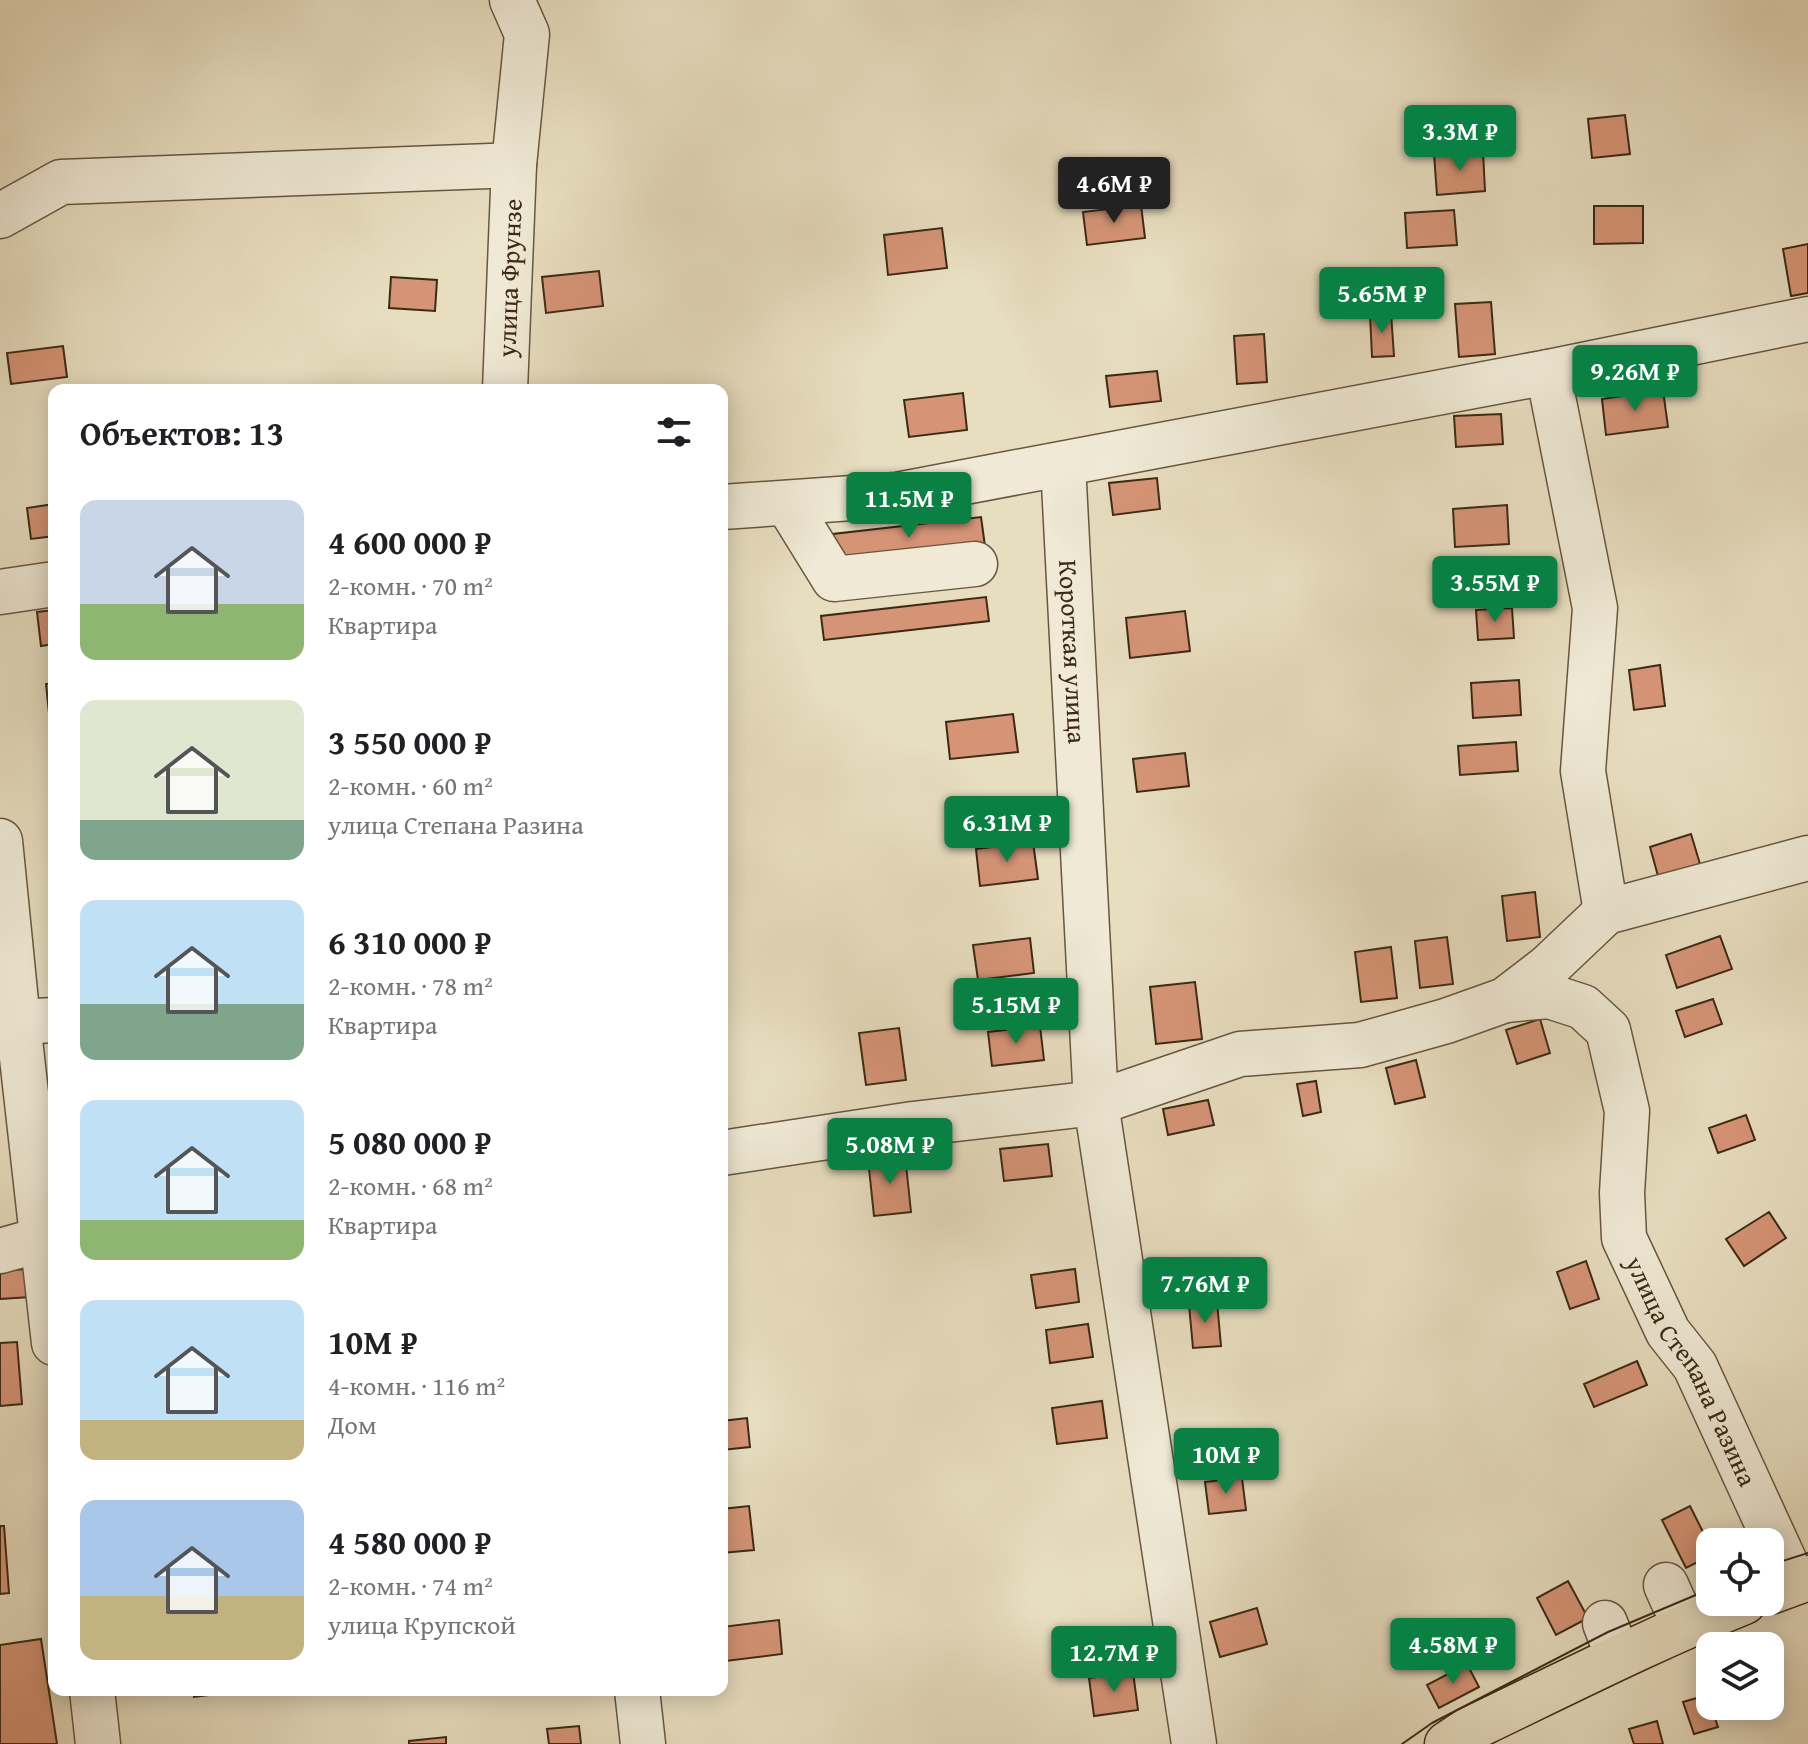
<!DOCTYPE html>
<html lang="ru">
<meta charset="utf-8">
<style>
body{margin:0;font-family:"Gentium Book Plus",serif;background:#f6f6f6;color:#202124;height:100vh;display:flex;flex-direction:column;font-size:30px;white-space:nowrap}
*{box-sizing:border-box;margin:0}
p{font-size:26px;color:#757577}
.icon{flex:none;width:44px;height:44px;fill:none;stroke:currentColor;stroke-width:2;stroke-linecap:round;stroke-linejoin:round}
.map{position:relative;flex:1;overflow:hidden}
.drawer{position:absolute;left:48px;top:384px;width:680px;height:1312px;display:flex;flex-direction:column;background:#fff;border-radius:16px;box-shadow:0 4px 20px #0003}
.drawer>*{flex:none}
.tools{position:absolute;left:1696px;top:1528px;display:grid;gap:16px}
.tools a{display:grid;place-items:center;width:88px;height:88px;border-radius:16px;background:#fff;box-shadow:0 4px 20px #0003;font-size:40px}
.price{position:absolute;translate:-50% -68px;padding:0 18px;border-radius:8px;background:#0b8043;color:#fff;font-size:26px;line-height:52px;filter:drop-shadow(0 2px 4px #0008)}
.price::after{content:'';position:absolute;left:50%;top:48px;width:24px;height:18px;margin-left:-12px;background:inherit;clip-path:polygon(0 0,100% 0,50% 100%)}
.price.on{background:#222;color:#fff}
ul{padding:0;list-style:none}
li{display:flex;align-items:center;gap:24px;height:200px;padding:0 32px}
li span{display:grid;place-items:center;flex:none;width:224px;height:160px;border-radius:16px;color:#555}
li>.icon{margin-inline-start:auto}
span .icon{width:96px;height:96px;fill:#fffc;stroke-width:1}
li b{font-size:34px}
h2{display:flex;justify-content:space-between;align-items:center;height:96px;padding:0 32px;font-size:34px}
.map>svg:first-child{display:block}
.building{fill:#d59476;stroke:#3c2a14;stroke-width:2}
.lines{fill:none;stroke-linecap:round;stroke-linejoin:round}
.minor-casing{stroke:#67573f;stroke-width:47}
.major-casing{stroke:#3c2a14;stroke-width:47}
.minor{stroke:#efe9d5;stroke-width:44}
.major{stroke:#e7ddbf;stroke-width:44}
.tram{stroke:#3c2a14;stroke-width:2}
.labels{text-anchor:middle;stroke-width:8;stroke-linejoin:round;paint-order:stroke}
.street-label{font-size:26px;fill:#3c2a14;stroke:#efe9d5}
</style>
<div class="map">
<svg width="1808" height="1744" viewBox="0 0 1808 1744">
<rect width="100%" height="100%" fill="#e7ddbf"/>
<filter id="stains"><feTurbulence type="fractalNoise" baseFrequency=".0025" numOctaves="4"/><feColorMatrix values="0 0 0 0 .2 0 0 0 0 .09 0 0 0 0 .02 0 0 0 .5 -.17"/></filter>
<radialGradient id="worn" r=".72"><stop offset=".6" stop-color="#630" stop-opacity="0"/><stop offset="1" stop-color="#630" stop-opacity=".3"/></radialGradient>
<path class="building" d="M1625,115l5,39 -38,4 -4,-39z
M1483,151l2,40 -48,4 -3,-41z
M1141,205l4,33 -58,7 -4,-33z
M1594,206h49v37l-49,1z
M1454,210l3,35 -50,3 -2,-35z
M942,228l5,40 -59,7 -4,-40z
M1808,244v49l-17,3 -8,-47z
M599,271l4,35 -57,7 -4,-36z
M391,277l46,3 -2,31 -46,-3z
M1491,302l4,52 -36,3 -4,-53z
M1391,313l3,43 -22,1 -2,-43z
M1264,334l3,48 -30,2 -3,-48z
M63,346l4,31 -56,7 -4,-31z
M1157,371l4,30 -51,6 -4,-31z
M1663,390l5,37 -62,8 -4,-36z
M963,393l4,37 -58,7 -5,-37z
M1501,414l2,30 -47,3 -2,-31z
M1157,478l3,31 -47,6 -4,-32z
M54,504v32l-23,3 -4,-31z
M1507,505l2,39 -54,3 -2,-38z
M981,517l4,29 -149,17 -3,-29z
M986,597l3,24 -165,19 -3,-24z
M1512,608l2,30 -36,2 -2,-30z
M54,610v34l-13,2 -4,-34z
M1185,611l5,40 -60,7 -4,-40z
M1660,665l5,41 -31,4 -5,-40z
M1519,680l2,35 -48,3 -2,-35z
M54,683v30h-5l-3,-29z
M1013,714l5,38 -68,7 -4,-37z
M1516,742l2,29 -58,4 -2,-29z
M1185,753l4,33 -52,6 -4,-33z
M1691,834l9,30 -42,12 -8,-29z
M1033,842l5,37 -58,7 -4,-37z
M1535,892l5,45 -33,4 -5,-45z
M1720,936l12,33 -55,19 -11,-33z
M1447,937l6,47 -33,4 -5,-47z
M1030,938l4,35 -56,7 -5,-35z
M1391,947l6,51 -36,4 -6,-50z
M1195,982l7,57 -46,5 -6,-57z
M1713,999l9,25 -37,13 -9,-26z
M1540,1019l10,34 -33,11 -11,-34z
M1040,1026l4,34 -52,6 -4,-34z
M899,1028l7,52 -40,5 -7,-52z
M1416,1060l9,37 -30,7 -9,-36z
M1316,1081l5,31 -18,4 -6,-32z
M1208,1100l6,25 -46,10 -5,-26z
M1746,1115l9,25 -37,13 -9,-25z
M1048,1144l4,32 -48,5 -4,-32z
M905,1155l6,57 -37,4 -6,-57z
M1769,1212l17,26 -42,28 -18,-27z
M1586,1261l13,38 -29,10 -13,-37z
M27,1269l3,28 -30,2v-28z
M1075,1269l4,33 -43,6 -5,-33z
M1217,1302l4,44 -28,2 -4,-43z
M1088,1324l5,33 -43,6 -4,-33z
M17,1342l5,62 -22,2v-63z
M1637,1361l10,24 -53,22 -10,-23z
M1102,1401l5,37 -50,6 -5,-36z
M747,1418l3,29 -28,3v-29z
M1242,1478l4,32 -37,4 -4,-32z
M749,1506l5,44 -32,3v-44z
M1690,1506l20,40v10l-24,12 -24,-48z
M0,1526h4l5,67 -9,1z
M1568,1581l20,37 -32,17 -19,-37z
M1257,1608l10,36 -47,13 -10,-35z
M779,1620l3,34 -56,7 -4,-34z
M41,1639l16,105h-57v-99z
M1467,1664l12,23 -40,21 -12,-23z
M1133,1672l5,38 -44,6 -5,-38z
M193,1690h39v2l-38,5z
M1707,1695l11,32 -24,7 -11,-32z
M1657,1721l6,23h-29l-5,-15z
M579,1726l2,18h-32l-2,-15z
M446,1737v7h-37v-3z"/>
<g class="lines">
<g class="minor-casing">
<g id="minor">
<path d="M0,216l61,-34 453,-17"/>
<path d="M1548,372l47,236 -12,163 23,141"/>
<path id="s1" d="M505,390l9,-225 13,-131 -15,-34"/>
<path id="s2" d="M1063,464l33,639 98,641"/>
<path d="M787,503l47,76 141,-15"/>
<path d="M722,507l174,-12 652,-123 260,-53"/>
<path d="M0,592l54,-8"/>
<path d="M0,841l18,181 36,321"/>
<path id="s3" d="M1505,1000l44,-4 34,11 25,23 19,81 -5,82 2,45 44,94 27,34 89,194 8,23"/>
<path d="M18,1022l36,-2"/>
<path d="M722,1153l191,-29 183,-21 144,-49 120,-9 86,-24 59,-21 43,-33 58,-55 202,-54"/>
<path d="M0,1251l43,-12 11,-1"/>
<path d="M1666,1585l8,18 14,22"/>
<path d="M1605,1623l13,34"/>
<path d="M92,1690l6,54"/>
<path d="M637,1690l6,54"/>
</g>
</g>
<g class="major-casing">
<path id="major" d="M1770,1592l38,-14
M1447,1744l21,-14c92,-44 182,-90 276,-128"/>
</g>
<use href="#minor" class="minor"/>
<use href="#major" class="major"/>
<path class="tram" d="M1770,1565l38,-12
M1402,1744l30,-21 176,-91 102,-43"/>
</g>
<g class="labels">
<g class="street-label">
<text dy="9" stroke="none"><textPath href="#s1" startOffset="112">улица Фрунзе</textPath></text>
<text dy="9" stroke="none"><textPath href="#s2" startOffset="188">Короткая улица</textPath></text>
<text dy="9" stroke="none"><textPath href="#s3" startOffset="474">улица Степана Разина</textPath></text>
</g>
</g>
<rect width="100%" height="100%" filter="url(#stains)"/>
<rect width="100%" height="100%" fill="url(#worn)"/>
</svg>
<div class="tools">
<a><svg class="icon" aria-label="locate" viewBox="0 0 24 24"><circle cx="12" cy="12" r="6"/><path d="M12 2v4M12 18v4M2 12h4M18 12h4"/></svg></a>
<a><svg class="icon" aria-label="layers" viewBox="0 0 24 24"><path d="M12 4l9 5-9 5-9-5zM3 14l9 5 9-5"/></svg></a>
</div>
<b class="price" style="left:1460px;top:173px">3.3M ₽</b>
<b class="price on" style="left:1114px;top:225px">4.6M ₽</b>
<b class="price" style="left:1382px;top:335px">5.65M ₽</b>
<b class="price" style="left:1635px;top:413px">9.26M ₽</b>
<b class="price" style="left:909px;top:540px">11.5M ₽</b>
<b class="price" style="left:1495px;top:624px">3.55M ₽</b>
<b class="price" style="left:1007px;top:864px">6.31M ₽</b>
<b class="price" style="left:1016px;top:1046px">5.15M ₽</b>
<b class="price" style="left:890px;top:1186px">5.08M ₽</b>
<b class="price" style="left:1205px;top:1325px">7.76M ₽</b>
<b class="price" style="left:1226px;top:1496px">10M ₽</b>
<b class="price" style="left:1453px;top:1686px">4.58M ₽</b>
<b class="price" style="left:1114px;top:1694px">12.7M ₽</b>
<section class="drawer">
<h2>Объектов: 13<svg class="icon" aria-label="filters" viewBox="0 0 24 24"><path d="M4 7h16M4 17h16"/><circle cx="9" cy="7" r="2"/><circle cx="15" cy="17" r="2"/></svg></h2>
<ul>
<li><span style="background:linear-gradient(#c9d6e8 65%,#8fb573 0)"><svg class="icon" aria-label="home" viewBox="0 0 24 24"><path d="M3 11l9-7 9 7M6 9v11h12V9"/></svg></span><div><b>4 600 000 ₽</b><p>2-комн. · 70 m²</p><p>Квартира</p></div></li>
<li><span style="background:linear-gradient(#dfe7d0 75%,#7fa58c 0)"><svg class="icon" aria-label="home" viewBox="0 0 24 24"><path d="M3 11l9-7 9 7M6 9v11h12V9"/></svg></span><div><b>3 550 000 ₽</b><p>2-комн. · 60 m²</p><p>улица Степана Разина</p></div></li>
<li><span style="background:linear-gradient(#bfe0f5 65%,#7fa58c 0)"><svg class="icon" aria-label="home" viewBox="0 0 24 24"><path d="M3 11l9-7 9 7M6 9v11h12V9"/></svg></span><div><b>6 310 000 ₽</b><p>2-комн. · 78 m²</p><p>Квартира</p></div></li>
<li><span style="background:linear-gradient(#bfe0f5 75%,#8fb573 0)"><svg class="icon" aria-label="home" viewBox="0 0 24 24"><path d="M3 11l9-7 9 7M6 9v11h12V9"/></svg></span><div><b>5 080 000 ₽</b><p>2-комн. · 68 m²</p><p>Квартира</p></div></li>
<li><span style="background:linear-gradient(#bfe0f5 75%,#c2b280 0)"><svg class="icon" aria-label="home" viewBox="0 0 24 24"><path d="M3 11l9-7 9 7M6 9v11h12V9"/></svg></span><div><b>10M ₽</b><p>4-комн. · 116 m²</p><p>Дом</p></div></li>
<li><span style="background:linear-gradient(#a9c7e8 60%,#c2b280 0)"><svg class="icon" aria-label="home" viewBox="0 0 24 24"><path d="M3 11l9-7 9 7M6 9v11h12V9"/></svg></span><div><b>4 580 000 ₽</b><p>2-комн. · 74 m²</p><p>улица Крупской</p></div></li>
</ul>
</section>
</div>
